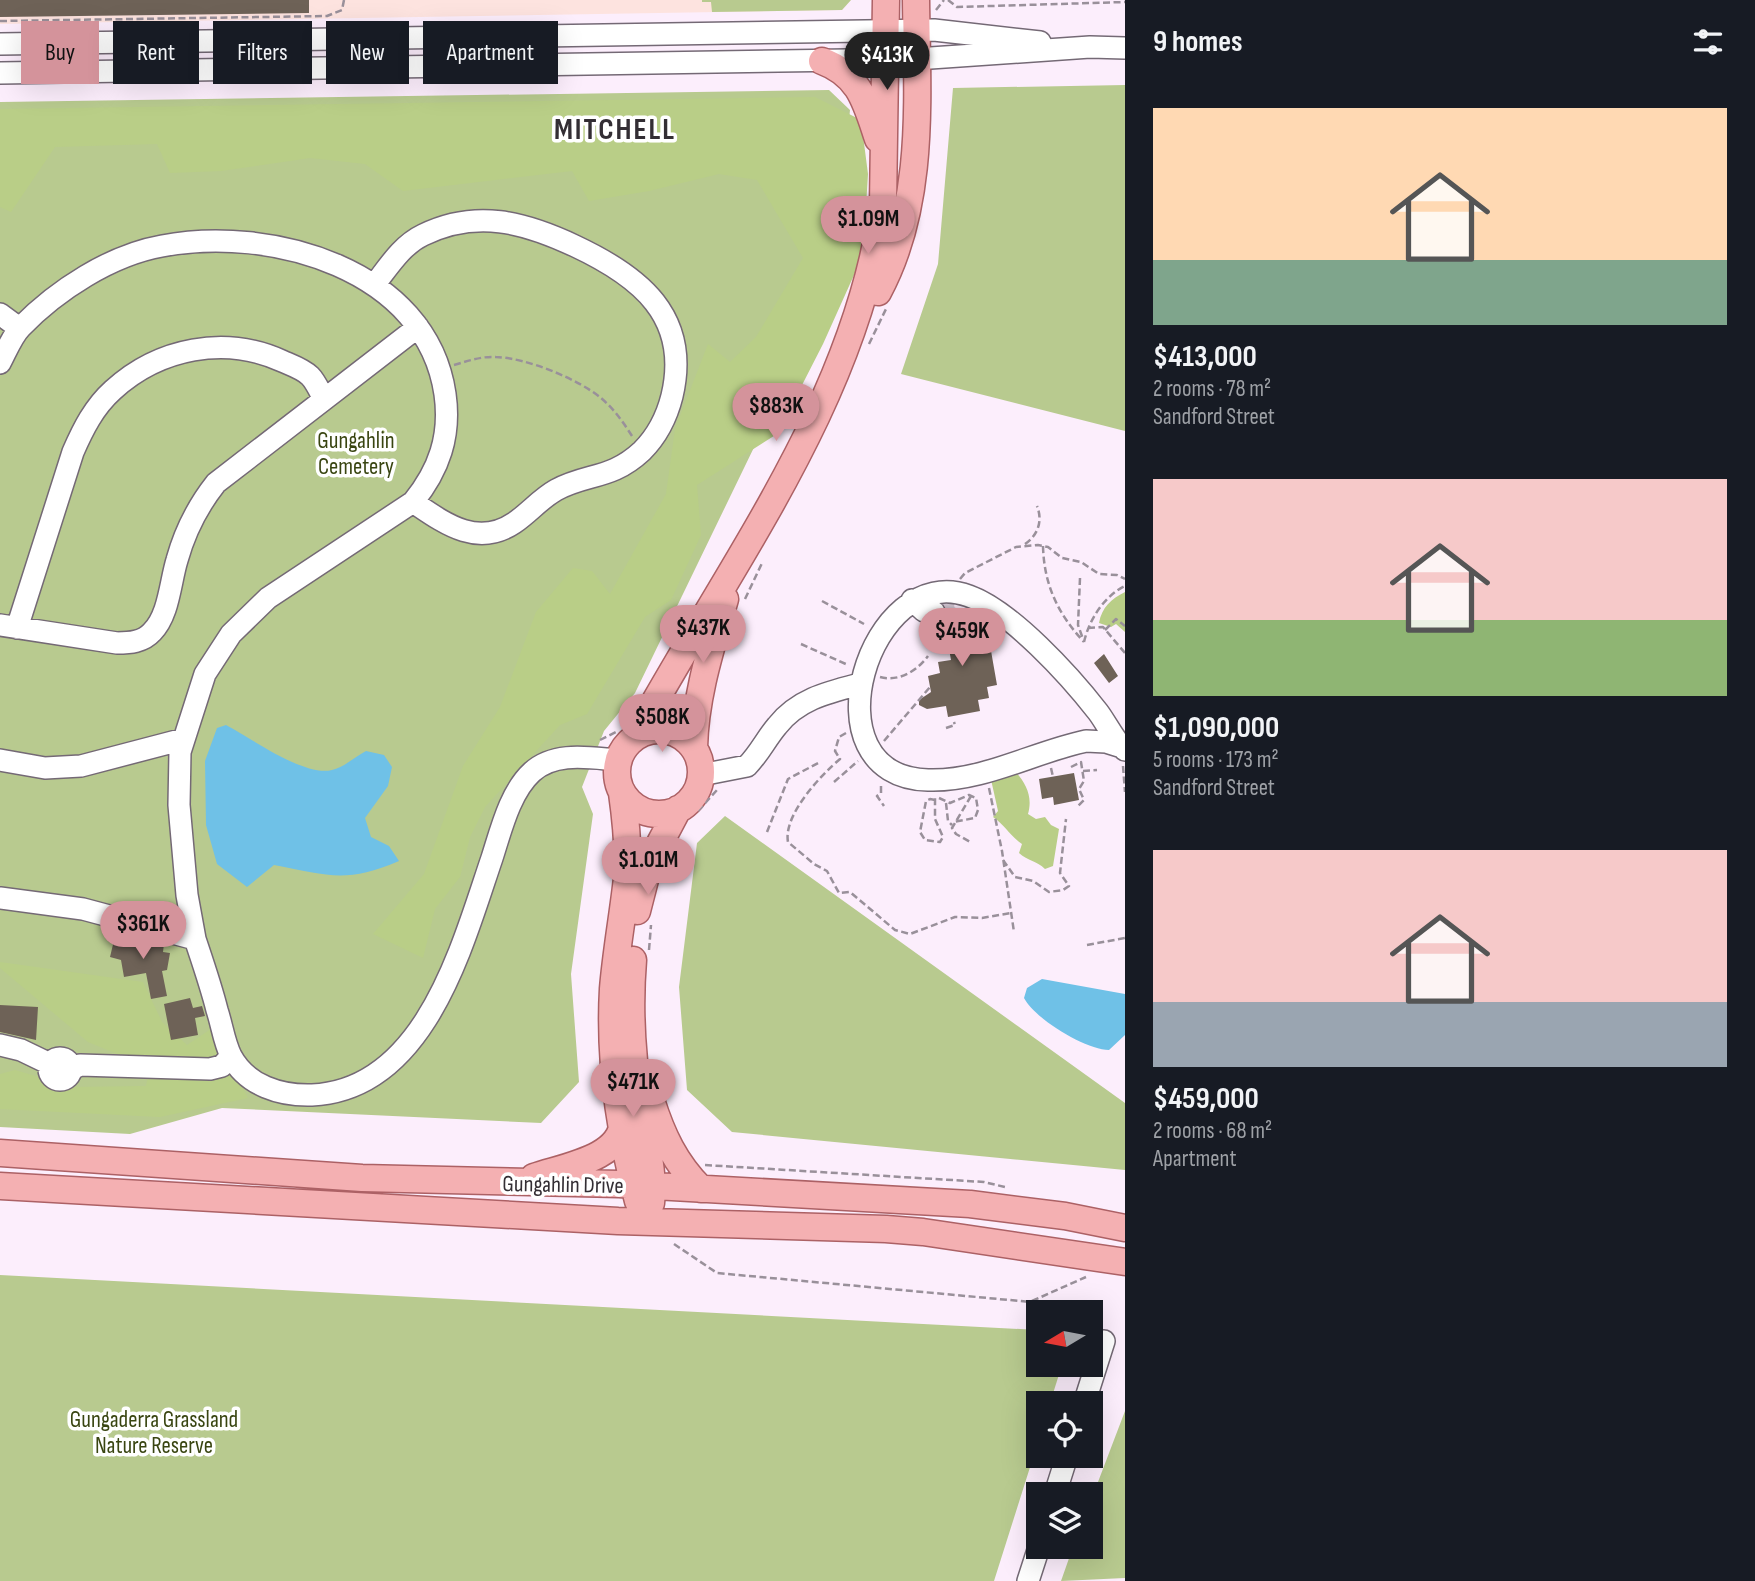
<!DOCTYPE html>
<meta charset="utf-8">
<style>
body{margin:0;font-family:"Sofia Sans Condensed",sans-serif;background:#20242c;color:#f1f3f6;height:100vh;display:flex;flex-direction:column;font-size:26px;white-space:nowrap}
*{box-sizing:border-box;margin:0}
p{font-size:23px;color:#9ea1a6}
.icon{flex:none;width:38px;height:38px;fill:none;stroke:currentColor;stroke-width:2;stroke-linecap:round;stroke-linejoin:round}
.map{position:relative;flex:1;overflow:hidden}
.panel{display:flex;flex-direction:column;background:#171b24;width:630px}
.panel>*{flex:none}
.guide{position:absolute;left:21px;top:21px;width:665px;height:63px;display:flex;gap:14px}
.needle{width:46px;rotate:260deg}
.tools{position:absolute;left:1026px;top:1300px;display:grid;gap:14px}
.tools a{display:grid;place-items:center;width:77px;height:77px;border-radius:0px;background:#171b24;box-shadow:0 7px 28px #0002;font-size:35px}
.price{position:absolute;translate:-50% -60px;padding:0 16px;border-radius:24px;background:#d4939b;color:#111;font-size:23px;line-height:46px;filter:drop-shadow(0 2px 4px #0008)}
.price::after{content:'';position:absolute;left:50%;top:42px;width:21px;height:16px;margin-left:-10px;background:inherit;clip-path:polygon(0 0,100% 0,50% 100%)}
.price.selected{background:#222;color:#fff}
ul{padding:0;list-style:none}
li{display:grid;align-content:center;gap:14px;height:371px;padding:0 28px}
li span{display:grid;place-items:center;height:217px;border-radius:0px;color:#555}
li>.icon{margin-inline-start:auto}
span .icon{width:126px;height:126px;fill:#fffc;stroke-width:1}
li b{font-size:30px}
h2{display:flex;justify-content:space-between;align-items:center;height:84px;padding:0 28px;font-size:30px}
.chip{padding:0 24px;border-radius:0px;background:#171b24;box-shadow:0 7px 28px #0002;font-size:24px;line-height:63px}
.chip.selected{background:#d4939b;color:#111}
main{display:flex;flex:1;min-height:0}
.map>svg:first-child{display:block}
.industrial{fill:#fde3df}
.green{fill:#b8ca8f}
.forest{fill:#b9ce87}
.water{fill:#6fc1e7}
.building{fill:#6e6257}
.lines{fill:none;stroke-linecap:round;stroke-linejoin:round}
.minor-tunnel{stroke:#d4c8d4;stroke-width:21;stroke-dasharray:21 10;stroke-linecap:butt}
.minor-casing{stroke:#746975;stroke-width:24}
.major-casing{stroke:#ac6165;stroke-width:29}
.path{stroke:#99909a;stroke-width:2.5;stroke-dasharray:7 3.5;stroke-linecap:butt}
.minor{stroke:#fff;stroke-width:21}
.major{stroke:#f4b0b2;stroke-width:26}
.labels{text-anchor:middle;stroke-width:7;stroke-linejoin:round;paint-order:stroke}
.park-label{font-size:23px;fill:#394511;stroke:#fff}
.street-label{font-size:23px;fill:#332e34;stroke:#fff}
.district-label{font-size:30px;font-weight:bold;letter-spacing:2px;fill:#332e34;stroke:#fff}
</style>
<main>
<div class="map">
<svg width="1125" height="1581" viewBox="0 0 1125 1581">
<rect width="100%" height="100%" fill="#fceefc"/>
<path class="industrial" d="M0,0h851l-9,10 -842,14z"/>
<path class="green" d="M702,0h149l-9,10 -130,2 -1,-10h-9z
M1125,85v346l-224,-57 37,-110 15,-176z
M829,90l21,20 -14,144 -45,117 -156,322 -31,38 -22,56 11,27 -22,160 8,108 -38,41 -319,-15 -92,26 -130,-7v-1025z
M725,816l400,287v67l-393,-38 -45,-42 -8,-103 18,-144z
M0,1275l1038,55v35h24l-12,38 -12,1v38l-44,139h-994z
M1125,1411v167l-64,3 12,-34h17v-44z"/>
<path class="forest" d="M815,97l46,23 7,54 -5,81 -40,89 -46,90 -80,51 4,50 -30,65 -26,17 -58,97 -27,11 -75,82 -15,30 -10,40 -25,32 -12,49 -50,-24 51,-60 39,-108 37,-59 36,-95 37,-44 19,3 18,23 56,-100 9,-65 33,-85 22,18 26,-25 47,-79 -46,-78 -38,-6 -70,17 -60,10 -17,-30 -169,20 -38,-27 -55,-6 -89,13 -51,2 -13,-29 -102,3 -44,65 -11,-5v-98z
M1125,592v40l-9,-8 -5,3 -12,-4c3,-16 12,-24 26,-31z
M1014,770c12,13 19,26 14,44l8,5 9,-2 6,8 8,4 -6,37 -8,3c-8,-8 -17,-8 -26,-16l3,-9c-12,-8 -17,-19 -29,-27l5,-6 -8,-36z
M0,962l143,20 19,40 25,23 24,-16 37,69 -88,19 -160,-8v-35l15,-4 58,17 73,-1 5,-23 -24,-5 -39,-16 -88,-74z"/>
<path class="water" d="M226,725c25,13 78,52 106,45 11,-2 24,-14 34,-19l18,4 8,12 -4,19 -23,32 6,19 18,9 10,15c-54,23 -71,14 -125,4l-27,22 -30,-23 -11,-39 -1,-64 12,-33z
M1042,979l83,15v41l-16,15c-23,0 -74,-31 -85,-52l3,-10z"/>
<path class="building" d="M0,0h309v13l-309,4z
M946,607l20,2 5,22 16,-3 10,57 -10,2 2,11 -11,2 2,11 -32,6 -2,-11 -19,3 -8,-4v-5l12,-8 -3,-16 12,-3 -2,-11 13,-2 -7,-39z
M1104,654l14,22 -9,7 -15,-20z
M1074,773l5,27 -25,5 -1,-8 -11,2 -3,-20z
M116,932l48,12 -1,8 7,1 -3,17 -5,1 5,25 -16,3 -5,-26 -22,4 -3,-17 -11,-3z
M190,998l3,10 9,-2 3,10 -10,2 3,17 -27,5 -7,-36z
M0,1005l38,2 -2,33 -36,-8z"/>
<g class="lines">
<path class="minor-tunnel" d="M934,612l32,-5"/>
<g class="minor-casing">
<path id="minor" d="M0,44l934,-14 106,12
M0,73l916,-14 174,-12 35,1
M375,284c14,-18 27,-39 48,-49 53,-26 101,-13 152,11 64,30 116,70 97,150 -5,20 -15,40 -30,55 -31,29 -55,22 -86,39 -16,9 -27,23 -42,33 -37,25 -70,0 -101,-21
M0,314l19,14
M0,363c6,-11 12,-27 21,-36 36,-37 90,-72 141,-81 108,-21 265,23 283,148 6,42 -6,76 -32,108l-145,96 -37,36 -26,40 -25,78 -1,53 8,90 8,44
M912,600l12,11 10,1
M0,625l117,18c13,0 26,-1 35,-11 17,-17 18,-49 25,-72 8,-29 20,-53 39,-77l202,-156
M17,628l56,-176c10,-23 21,-45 40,-62 46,-42 112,-55 169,-29 9,4 21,8 28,15 6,6 10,16 14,23
M1122,747l-16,-5 -20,-1c-52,11 -104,41 -158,39 -126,-3 -58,-221 41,-184 42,15 101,80 129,116 9,12 16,28 27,38
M0,760l45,8 36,-2 103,-27
M701,775l46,-9c12,-12 19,-27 30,-40 21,-27 52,-34 83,-42
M0,898l83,11 112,30c8,24 16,47 22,71 5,15 7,32 14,46 16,30 50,40 81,39 113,-5 150,-149 180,-237 9,-28 18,-66 40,-86 23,-21 58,-14 86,-12
M0,1045l21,5 29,14
M49 1069a11 11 0 1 1 22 0a11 11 0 1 1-22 0Z
M70,1070l10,-5 130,4 12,-3 9,-10
M1084,1404l20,-63
M1055,1494l12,-38
M1028,1581l11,-34"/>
</g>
<g class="major-casing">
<path id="major" d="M822,61c38,14 44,42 56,78
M878,292c48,-89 39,-194 38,-292
M617 772a42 42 0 1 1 84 0a42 42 0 1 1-84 0Z
M635,737c93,-171 221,-335 248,-533l3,-204
M694,748c1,-51 17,-100 31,-149
M622,793c4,28 7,57 5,85 -4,37 -11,74 -14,111 -4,70 7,145 25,212
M637,911l12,-47 29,-55
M633,960c-4,48 -1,98 7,146 4,31 15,66 11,97
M651,1100c11,35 24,63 50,89
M0,1153l362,25 257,6 351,20 95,12 60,12
M534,1177c28,-10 88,-18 89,-56
M0,1186l618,35 268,8 37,3 202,30"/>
</g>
<path class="path" d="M948,0l9,7 168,-5
M936,10l8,-10
M0,21l327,-5 15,-6 2,-10
M869,344l17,-35
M454,365c14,-4 28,-9 42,-8 31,1 82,22 105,41 13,11 22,24 31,38
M1025,544c13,-9 18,-23 12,-38
M1043,546c1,39 15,68 41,96
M1080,578l-2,47 5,14
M960,579l5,-6 51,-26 22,-2 10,2 14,11 19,4 18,12 18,1 8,4
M745,599l18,-38
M822,601l42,23
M1088,628l15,-1 22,26
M1105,630l11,-11 9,7
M1084,642c5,-22 20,-46 41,-56
M801,644l47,21
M880,677c19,5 37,-6 48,-21
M946,728l9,-3 -1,-3
M846,733l-7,4 -4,14 5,8c-19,16 -57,56 -52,83l26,22 13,7 12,22 11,-1 45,38 15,4 45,-17 27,1 29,-5
M600,740l16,-8
M884,741l46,-54
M1123,766l2,26
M1071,767l10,-5 3,19 -5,8 5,11 -7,7
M1051,768l2,9
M1083,771l14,-1
M834,782l24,-21
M881,786v7l-4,3 7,10
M989,788l13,63 12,81
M971,796l-19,32 4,6 16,9
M939,798l11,5 19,-8 7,3 2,12 -3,8 -22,4
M935,800l-5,-1 -4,2 -6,31 5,8 15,2 3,-5 -8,-18v-22
M946,803l2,18 4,4
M698,811l19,-21
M767,832l21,-53 32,-17
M1003,860l12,17 18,4 16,11 14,-2 6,-4 -9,-13 6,-54
M1087,945l38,-7
M649,950l2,-25
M656,1064l5,18
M705,1165l279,17 21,5
M674,1244l43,29 314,29 34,10
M1032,1301l54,-24"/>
<use href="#minor" class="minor"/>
<use href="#major" class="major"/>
</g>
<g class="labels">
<g class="park-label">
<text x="356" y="448">Gungahlin<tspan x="356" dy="26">Cemetery</tspan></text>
<text x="154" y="1427">Gungaderra Grassland<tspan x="154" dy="26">Nature Reserve</tspan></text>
</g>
<g class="street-label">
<text transform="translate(563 1184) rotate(1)" y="8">Gungahlin Drive</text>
</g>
<g class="district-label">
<text x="615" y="139">MITCHELL</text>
</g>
</g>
</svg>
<div class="tools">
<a><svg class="needle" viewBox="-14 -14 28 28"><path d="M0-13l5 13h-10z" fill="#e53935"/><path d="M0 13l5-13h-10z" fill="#9ea1a6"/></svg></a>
<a><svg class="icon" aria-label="locate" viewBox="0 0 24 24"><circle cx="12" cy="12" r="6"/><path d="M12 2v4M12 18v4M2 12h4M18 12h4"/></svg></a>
<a><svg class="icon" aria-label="layers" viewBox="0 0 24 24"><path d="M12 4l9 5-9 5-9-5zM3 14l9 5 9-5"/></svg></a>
</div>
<b class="price selected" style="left:887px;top:92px">$413K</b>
<b class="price" style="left:868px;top:256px">$1.09M</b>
<b class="price" style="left:776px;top:443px">$883K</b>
<b class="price" style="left:703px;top:665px">$437K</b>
<b class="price" style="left:962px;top:668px">$459K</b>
<b class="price" style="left:662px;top:754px">$508K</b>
<b class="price" style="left:648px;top:897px">$1.01M</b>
<b class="price" style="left:143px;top:961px">$361K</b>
<b class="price" style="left:633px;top:1119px">$471K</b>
<div class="guide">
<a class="chip selected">Buy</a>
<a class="chip">Rent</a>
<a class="chip">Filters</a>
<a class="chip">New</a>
<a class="chip">Apartment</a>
</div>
</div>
<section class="panel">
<h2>9 homes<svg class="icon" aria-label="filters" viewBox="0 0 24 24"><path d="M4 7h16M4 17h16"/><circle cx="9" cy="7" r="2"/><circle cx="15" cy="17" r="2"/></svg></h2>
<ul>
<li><span style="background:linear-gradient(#ffd9b3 70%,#7fa58c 0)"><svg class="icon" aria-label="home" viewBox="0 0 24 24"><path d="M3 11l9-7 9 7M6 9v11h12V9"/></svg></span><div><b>$413,000</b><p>2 rooms · 78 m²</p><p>Sandford Street</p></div></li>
<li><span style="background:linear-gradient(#f6c9c9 65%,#8fb573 0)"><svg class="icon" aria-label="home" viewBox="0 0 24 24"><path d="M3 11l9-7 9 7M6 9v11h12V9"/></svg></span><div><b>$1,090,000</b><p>5 rooms · 173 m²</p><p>Sandford Street</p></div></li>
<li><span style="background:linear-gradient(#f6c9c9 70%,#9aa5b1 0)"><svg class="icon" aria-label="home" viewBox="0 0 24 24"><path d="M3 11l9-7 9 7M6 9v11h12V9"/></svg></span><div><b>$459,000</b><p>2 rooms · 68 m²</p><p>Apartment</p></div></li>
</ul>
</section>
</main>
